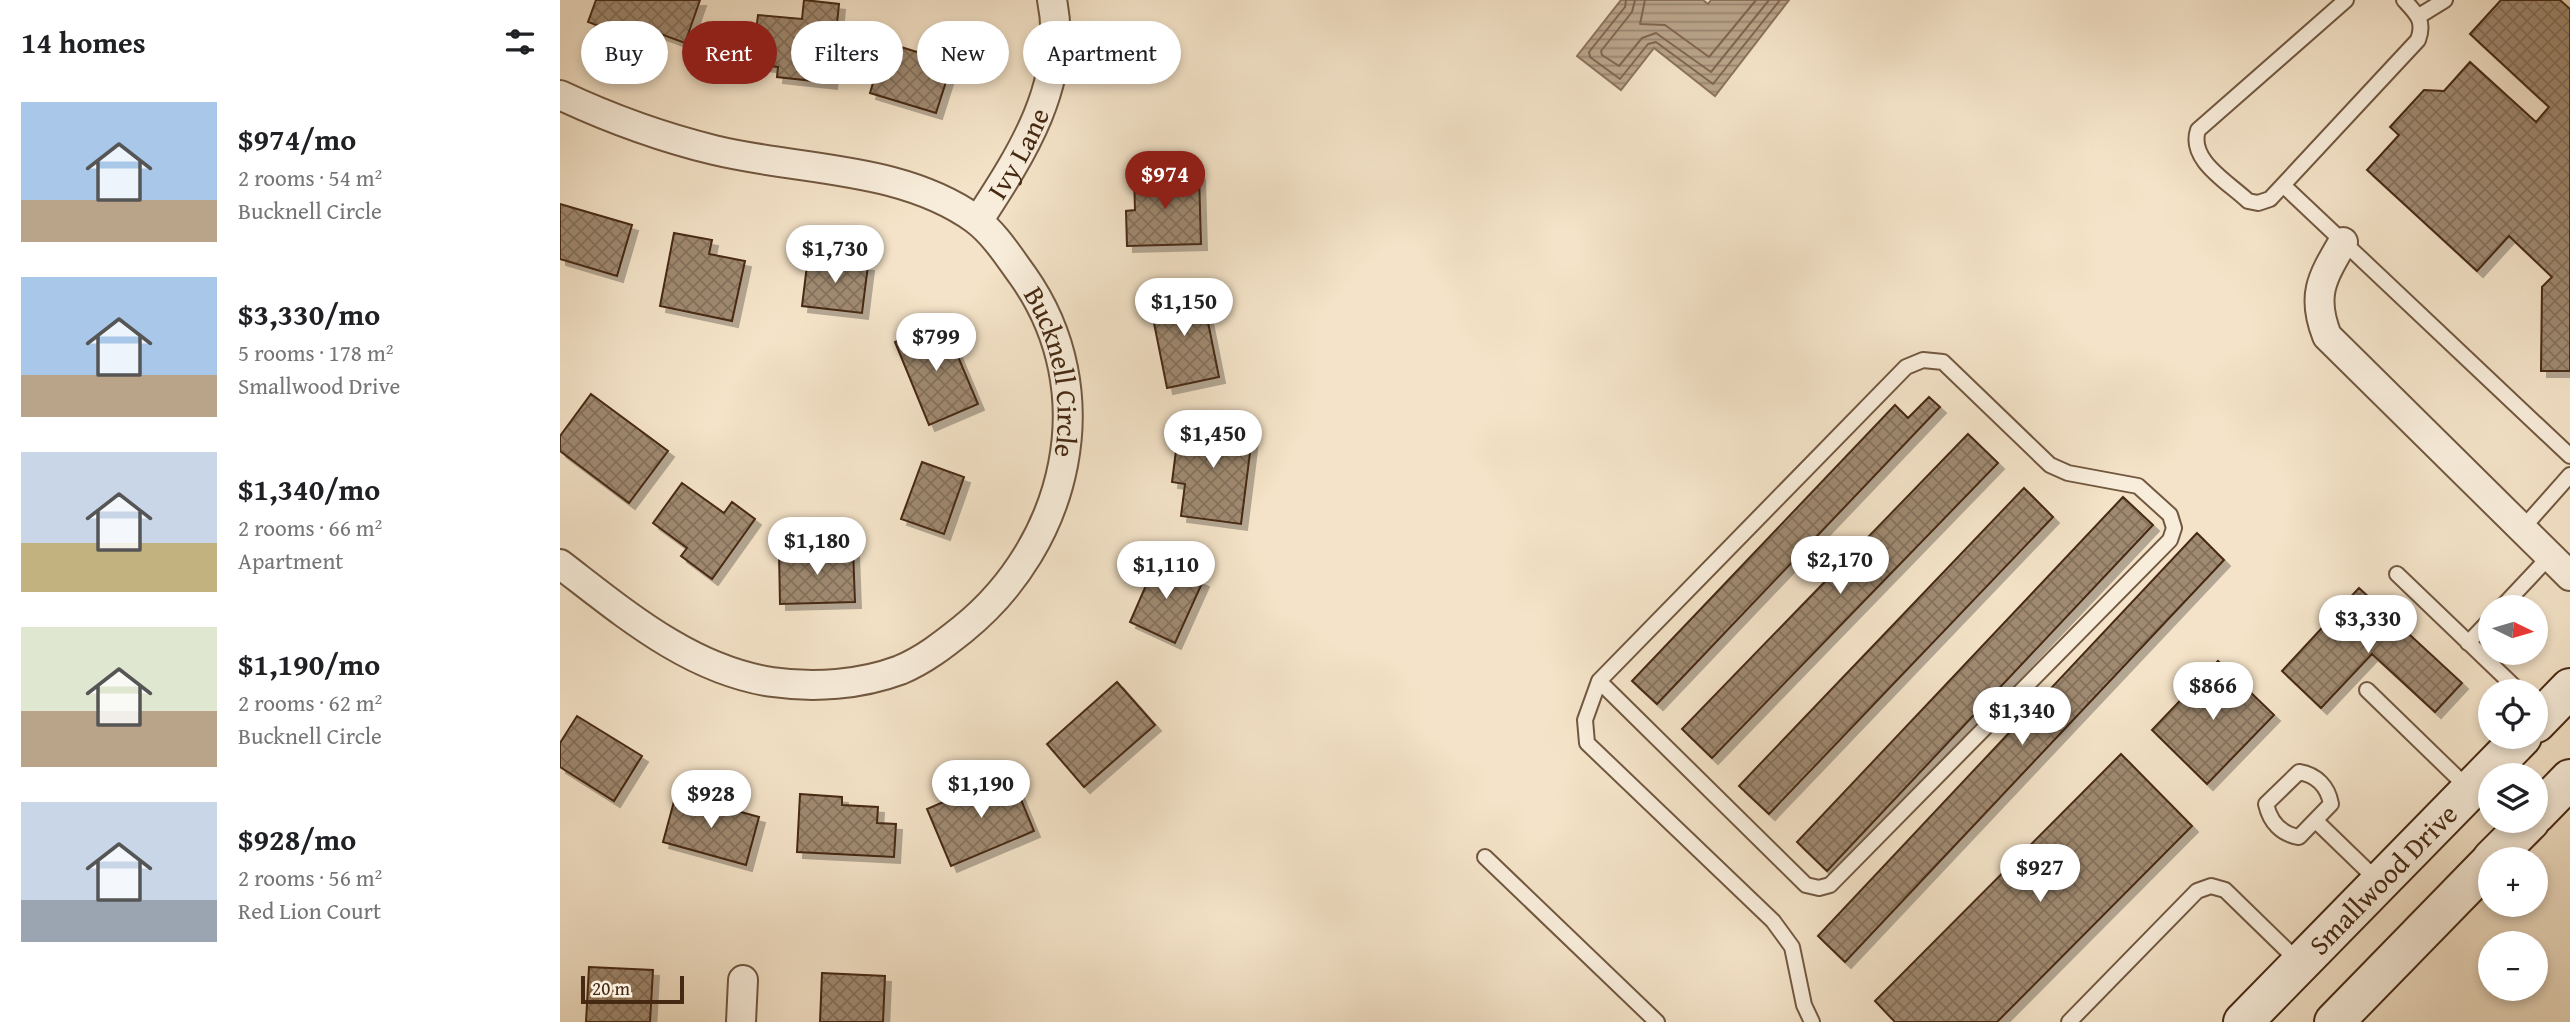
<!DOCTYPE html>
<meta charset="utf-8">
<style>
body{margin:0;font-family:"Gentium Book Plus",serif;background:#f6f6f6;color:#202124;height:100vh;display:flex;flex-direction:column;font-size:26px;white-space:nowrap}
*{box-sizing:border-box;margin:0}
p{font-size:23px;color:#757577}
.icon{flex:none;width:38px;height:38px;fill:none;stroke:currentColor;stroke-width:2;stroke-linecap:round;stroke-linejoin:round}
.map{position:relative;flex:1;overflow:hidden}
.panel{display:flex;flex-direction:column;background:#fff;width:560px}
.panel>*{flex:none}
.banner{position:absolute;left:21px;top:21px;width:665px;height:63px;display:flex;gap:14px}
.needle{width:46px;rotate:95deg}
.controls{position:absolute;left:1918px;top:595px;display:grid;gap:14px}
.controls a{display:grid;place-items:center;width:70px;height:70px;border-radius:50%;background:#fff;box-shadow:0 4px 10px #0003;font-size:35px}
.scale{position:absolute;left:21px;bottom:18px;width:103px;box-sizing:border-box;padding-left:7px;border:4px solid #462913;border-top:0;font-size:19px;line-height:24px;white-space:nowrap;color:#462913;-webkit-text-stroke:5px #f8eddb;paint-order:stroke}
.price{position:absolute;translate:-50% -60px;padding:0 16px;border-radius:24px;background:#fff;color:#222;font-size:23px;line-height:46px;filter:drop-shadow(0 2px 4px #0008)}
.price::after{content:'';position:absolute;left:50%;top:42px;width:21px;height:16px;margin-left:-10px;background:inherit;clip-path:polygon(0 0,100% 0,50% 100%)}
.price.active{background:#8f2418;color:#fff}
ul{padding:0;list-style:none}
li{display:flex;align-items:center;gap:21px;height:175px;padding:0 21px}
li span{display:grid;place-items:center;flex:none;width:196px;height:140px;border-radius:0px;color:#555}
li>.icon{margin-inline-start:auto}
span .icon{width:84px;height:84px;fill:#fffc;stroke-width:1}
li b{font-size:30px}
h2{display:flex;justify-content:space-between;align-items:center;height:84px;padding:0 21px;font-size:30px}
.tag{padding:0 24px;border-radius:32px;background:#fff;box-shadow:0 4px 10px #0003;font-size:24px;line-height:63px}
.tag.active{background:#8f2418;color:#fff}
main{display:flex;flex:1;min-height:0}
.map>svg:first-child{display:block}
.water{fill:url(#water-rules);stroke:#8b735a;stroke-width:2}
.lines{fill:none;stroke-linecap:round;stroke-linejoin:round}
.shore{stroke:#80664e;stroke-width:2}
.building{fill:url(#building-cross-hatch);stroke:#462913;stroke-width:2;filter:url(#shadow)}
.lane-casing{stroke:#725840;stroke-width:18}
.street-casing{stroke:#725840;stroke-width:32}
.secondary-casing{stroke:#462913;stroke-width:42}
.lane{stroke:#f8eddb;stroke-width:14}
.street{stroke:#f8eddb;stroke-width:28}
.secondary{stroke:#f8eddb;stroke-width:38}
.labels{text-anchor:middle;stroke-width:7;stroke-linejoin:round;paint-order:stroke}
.street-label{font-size:28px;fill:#462913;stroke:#f8eddb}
</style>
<main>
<section class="panel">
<h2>14 homes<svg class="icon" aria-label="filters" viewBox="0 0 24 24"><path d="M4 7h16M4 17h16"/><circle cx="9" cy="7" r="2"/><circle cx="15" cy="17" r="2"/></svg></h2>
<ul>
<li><span style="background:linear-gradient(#a9c7e8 70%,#b9a48a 0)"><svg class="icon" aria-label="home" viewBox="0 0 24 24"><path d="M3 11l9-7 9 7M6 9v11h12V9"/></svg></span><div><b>$974/mo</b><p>2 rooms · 54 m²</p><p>Bucknell Circle</p></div></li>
<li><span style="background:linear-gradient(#a9c7e8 70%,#b9a48a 0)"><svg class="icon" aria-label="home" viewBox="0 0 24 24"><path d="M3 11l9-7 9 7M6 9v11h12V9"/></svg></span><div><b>$3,330/mo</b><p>5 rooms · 178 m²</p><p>Smallwood Drive</p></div></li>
<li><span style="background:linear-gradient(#c9d6e8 65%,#c2b280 0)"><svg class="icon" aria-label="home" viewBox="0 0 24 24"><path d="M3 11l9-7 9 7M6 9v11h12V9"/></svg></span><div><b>$1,340/mo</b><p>2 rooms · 66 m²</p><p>Apartment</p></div></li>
<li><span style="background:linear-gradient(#dfe7d0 60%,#b9a48a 0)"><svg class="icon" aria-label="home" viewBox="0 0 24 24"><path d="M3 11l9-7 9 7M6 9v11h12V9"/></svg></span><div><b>$1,190/mo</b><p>2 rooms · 62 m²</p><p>Bucknell Circle</p></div></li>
<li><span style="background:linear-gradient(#c9d6e8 70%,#9aa5b1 0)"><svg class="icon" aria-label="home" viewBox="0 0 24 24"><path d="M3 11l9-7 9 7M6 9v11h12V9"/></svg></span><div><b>$928/mo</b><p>2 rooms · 56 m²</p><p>Red Lion Court</p></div></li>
</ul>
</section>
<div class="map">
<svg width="2010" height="1022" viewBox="0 0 2010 1022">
<defs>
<pattern id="water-rules" width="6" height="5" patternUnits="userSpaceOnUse" patternTransform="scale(1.75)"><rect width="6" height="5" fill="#b9a48a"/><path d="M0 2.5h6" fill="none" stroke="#988670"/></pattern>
<pattern id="building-cross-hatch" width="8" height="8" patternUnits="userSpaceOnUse" patternTransform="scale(1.75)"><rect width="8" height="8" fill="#a08a71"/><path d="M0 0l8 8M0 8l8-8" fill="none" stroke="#84715c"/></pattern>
<filter id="shadow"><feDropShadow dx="6" dy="6" stdDeviation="0" flood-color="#0004"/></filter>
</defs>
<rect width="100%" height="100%" fill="#f4e3c8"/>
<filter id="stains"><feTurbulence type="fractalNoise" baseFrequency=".00286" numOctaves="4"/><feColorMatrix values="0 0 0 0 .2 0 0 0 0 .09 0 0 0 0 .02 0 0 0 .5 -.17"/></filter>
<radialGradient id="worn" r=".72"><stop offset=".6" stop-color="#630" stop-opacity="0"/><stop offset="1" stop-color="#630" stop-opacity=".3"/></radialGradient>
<path class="water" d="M1061,0h82l5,4 3,-4h78l-74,96 -61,-48 -33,42 -44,-34z"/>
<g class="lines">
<path class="shore" d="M1066,0l-1,7 -36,45 1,5 30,22 28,-35 8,-2 57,42 67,-84
M1075,0l-3,12 -31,39 1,4 17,11 23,-28 14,-5 55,39 58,-72
M1085,0l-5,24 25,1 44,32 47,-57"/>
</g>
<path class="building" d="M36,0h104l-15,43 -57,-21 -5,13 -35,-13z
M244,0l35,4 -8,79 -54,-6 1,-10 -26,-3 6,-49 44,4z
M1941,0h59l10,9v362h-29l1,-84 10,-10 -43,-41 -32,35 -110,-101 32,-35 -9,-8 34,-37 20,1 26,-29 66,60 13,-15 -79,-73z
M325,42l67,21 -16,50 -66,-20z
M639,174l2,70 -74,2 -1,-35 9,-1 -1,-34z
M0,204l72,21 -15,51 -57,-17z
M114,233l38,7 -3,14 36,7 -13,60 -72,-15z
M248,257l60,8 -6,48 -60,-7z
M641,287l18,90 -52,11 -18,-90z
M383,321l35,83 -49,21 -34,-83z
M31,394l77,57 -39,52 -69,-52v-15z
M1369,397l11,10 -283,297 -25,-23 263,-276 13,13z
M620,419l73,10 -12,95 -60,-8 4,-32 -13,-2z
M1408,434l30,29 -286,295 -30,-29z
M362,462l42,15 -20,57 -43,-15z
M122,483l42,30 8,-11 23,17 -43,60 -31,-23 6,-8 -34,-25z
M1464,488l29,29 -284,297 -30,-28z
M1563,497l30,28 -326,346 -30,-29z
M1637,533l27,27 -379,402 -27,-26z
M293,549l2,53 -75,2 -1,-52z
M597,560l46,21 -28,62 -45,-21z
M1799,588l103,95 -27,29 -63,-58 -51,54 -39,-37z
M1658,661l56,54 -67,69 -55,-54z
M557,682l38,43 -71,62 -37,-43z
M17,716l65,40 -28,45 -54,-34v-24z
M1561,754l71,72 -195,196h-102l-20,-21z
M450,773l24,58 -83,35 -24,-57z
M116,794l83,23 -13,48 -83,-23z
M240,794l42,3v8l36,2 -1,16 19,1 -2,33 -97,-5z
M29,967l64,3 -3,52h-64z
M262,973l63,3 -2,46h-63z"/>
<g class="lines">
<g class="lane-casing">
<path id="lane" d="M1786,0l-148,130c-10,30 30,52 50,71l10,2 12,-4 148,-159c7,-19 -1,-26 -14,-40
M1859,16l26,-16
M1723,185l287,271
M1363,360l20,2 107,103 18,8 70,13 32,29 4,13 -4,12 -340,345 -11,3 -13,-3 -207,-204 307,-314z
M1962,529l48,-54
M1837,574l122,117
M1942,607l48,-51
M1908,643l22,-23
M1039,681l-14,39 2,23 186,178 19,26 12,58 8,17
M1807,690l102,99
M1739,772c18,3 29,15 32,32l-32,33c-18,-3 -29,-15 -33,-33z
M1756,821l62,60
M925,857l172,165
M1509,1022l128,-131 14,-5 14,4 75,73"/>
</g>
<g class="street-casing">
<g id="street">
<path id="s1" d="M0,95c49,23 101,42 154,55 86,21 187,16 261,69 20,15 34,38 48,57 82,116 45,268 -60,353 -20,16 -39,31 -63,41 -40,15 -86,18 -128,12 -82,-12 -148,-69 -212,-118"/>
<path id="s2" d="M418,221c43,-66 91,-139 74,-221"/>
<path d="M1783,242c-21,36 -32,53 -16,94l243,240"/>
<path d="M181,1022l2,-42"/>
</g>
</g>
<g class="secondary-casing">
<g id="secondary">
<path d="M1976,723l34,-35"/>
<path d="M1976,814l34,-35"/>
<path d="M1932,859l38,-38"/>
<path id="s3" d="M1683,1022l279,-285"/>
<path d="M1774,1022l156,-160"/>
</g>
</g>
<use href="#lane" class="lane"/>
<use href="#street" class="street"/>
<use href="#secondary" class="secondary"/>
</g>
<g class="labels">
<g class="street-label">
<text dy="10" stroke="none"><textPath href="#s2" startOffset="79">Ivy Lane</textPath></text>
<text dy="10" stroke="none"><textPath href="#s1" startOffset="614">Bucknell Circle</textPath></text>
<text dy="10" stroke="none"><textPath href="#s3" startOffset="200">Smallwood Drive</textPath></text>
</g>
</g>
<rect width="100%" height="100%" filter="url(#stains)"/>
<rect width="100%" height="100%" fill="url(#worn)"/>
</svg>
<div class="controls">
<a><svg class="needle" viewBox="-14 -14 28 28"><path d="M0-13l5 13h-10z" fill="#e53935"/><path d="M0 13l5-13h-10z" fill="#757577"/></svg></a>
<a><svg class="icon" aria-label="locate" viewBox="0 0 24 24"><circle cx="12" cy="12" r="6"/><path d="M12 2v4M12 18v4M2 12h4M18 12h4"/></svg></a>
<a><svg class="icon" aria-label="layers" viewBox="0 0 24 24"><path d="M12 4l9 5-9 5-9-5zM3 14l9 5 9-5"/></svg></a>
<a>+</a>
<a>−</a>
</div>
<div class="scale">20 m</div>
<b class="price active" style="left:605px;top:211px">$974</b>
<b class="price" style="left:275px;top:285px">$1,730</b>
<b class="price" style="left:624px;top:338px">$1,150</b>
<b class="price" style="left:376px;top:373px">$799</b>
<b class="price" style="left:653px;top:470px">$1,450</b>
<b class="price" style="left:257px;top:577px">$1,180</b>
<b class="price" style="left:1280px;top:596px">$2,170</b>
<b class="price" style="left:606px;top:601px">$1,110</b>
<b class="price" style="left:1808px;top:655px">$3,330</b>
<b class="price" style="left:1653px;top:722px">$866</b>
<b class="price" style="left:1462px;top:747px">$1,340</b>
<b class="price" style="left:421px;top:820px">$1,190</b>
<b class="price" style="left:151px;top:830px">$928</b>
<b class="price" style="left:1480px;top:904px">$927</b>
<div class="banner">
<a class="tag">Buy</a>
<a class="tag active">Rent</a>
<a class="tag">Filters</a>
<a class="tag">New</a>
<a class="tag">Apartment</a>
</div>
</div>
</main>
